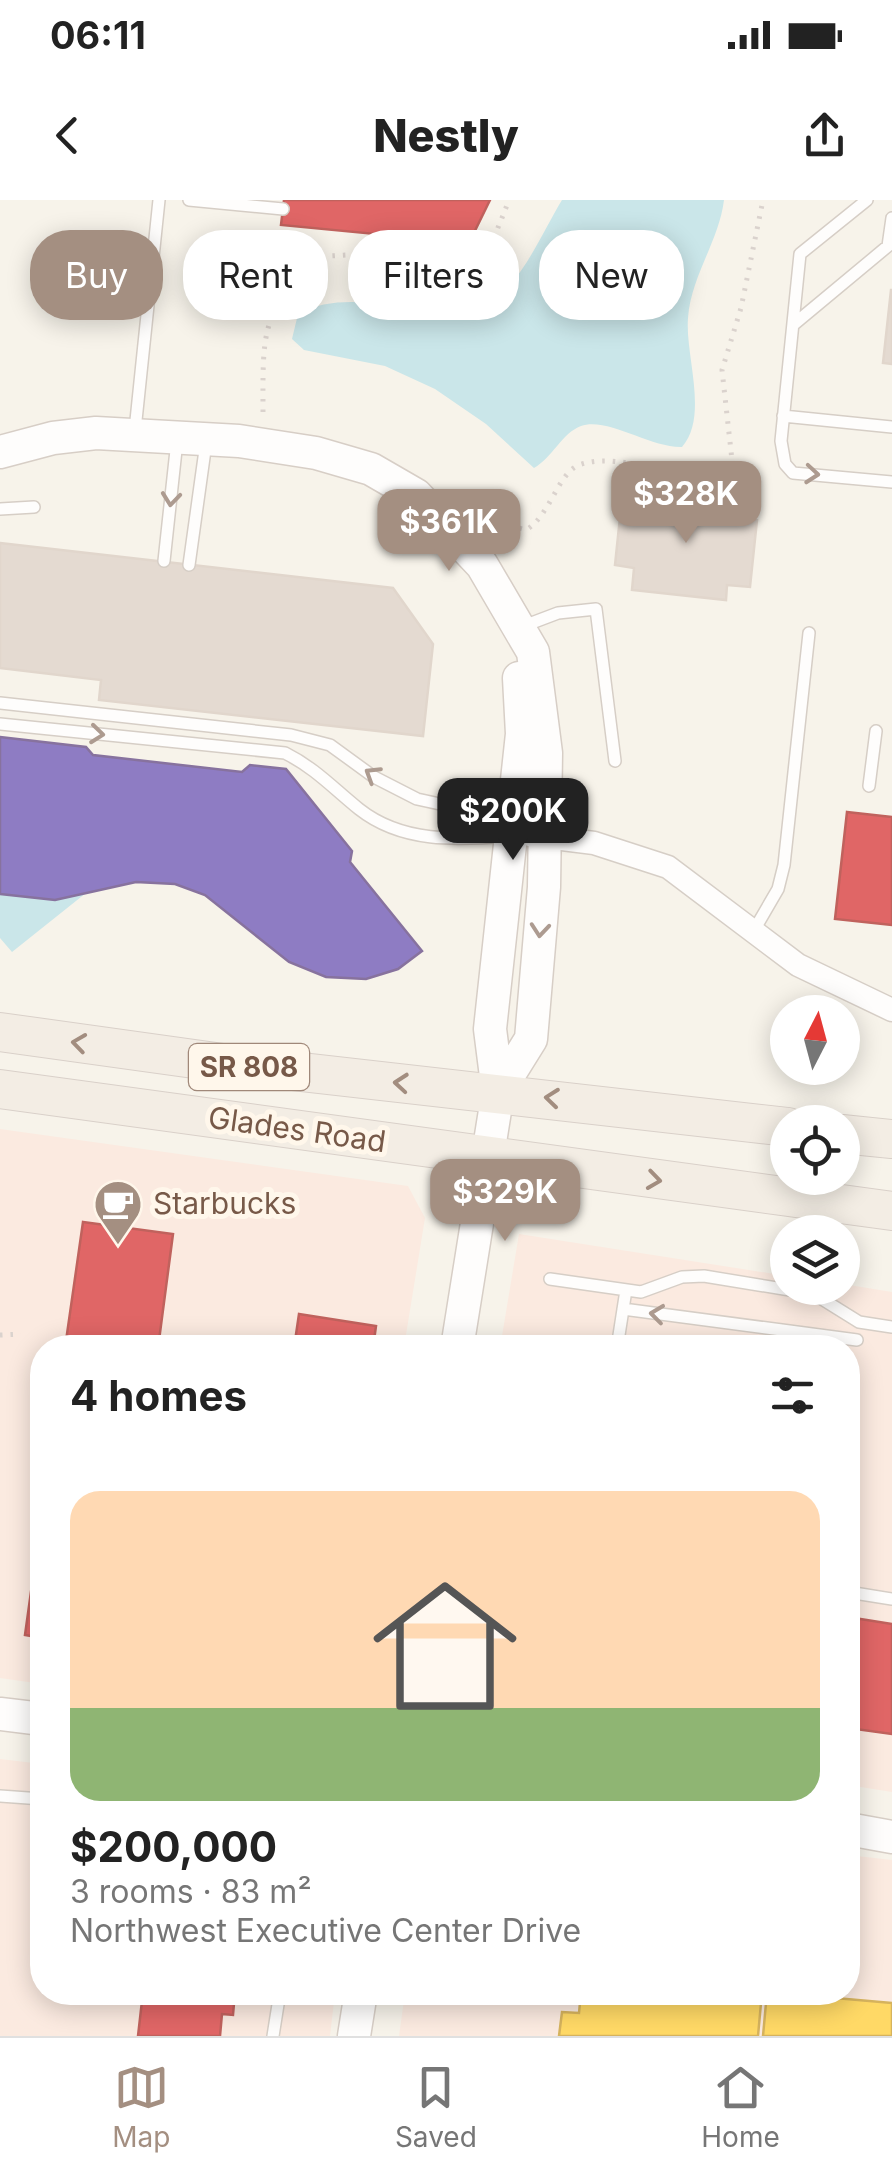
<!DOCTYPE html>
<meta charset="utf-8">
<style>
body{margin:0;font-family:Inter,sans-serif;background:#f2f2f2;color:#222;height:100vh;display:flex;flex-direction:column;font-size:38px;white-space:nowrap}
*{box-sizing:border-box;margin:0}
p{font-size:32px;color:#767676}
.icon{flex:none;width:55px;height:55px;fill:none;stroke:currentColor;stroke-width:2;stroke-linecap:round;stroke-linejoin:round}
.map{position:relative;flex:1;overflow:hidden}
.sheet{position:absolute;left:30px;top:1135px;width:830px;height:670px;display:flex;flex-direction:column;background:#fff;border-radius:40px;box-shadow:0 5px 25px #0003}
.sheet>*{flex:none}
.top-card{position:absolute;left:30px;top:30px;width:832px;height:90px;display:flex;gap:20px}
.needle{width:65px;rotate:6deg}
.controls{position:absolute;left:770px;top:795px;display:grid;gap:20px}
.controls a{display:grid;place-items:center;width:90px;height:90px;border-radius:50%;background:#fff;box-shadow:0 5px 25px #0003;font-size:50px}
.price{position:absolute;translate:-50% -85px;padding:0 22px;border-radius:20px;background:#a48f81;color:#fff;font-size:32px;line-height:65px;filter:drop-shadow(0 2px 5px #0008)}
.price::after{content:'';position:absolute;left:50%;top:60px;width:30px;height:22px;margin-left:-15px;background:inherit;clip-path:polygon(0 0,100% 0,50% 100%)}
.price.on{background:#222;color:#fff}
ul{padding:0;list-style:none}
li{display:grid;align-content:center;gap:20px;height:530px;padding:0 40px}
li span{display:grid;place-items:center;height:310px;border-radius:30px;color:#555}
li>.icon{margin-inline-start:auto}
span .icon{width:180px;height:180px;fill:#fffc;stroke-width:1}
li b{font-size:42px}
h2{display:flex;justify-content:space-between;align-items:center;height:120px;padding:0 40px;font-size:42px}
.chip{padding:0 35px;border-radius:40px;background:#fff;box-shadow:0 5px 25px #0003;font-size:35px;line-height:90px}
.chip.on{background:#a48f81;color:#fff}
.status{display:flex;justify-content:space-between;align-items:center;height:70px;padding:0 50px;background:#fff;direction:ltr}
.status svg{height:28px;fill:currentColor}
header{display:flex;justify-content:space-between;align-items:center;height:130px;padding:0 40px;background:#fff;font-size:45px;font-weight:800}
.dock{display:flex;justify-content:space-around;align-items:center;height:140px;border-top:2px solid #e0e0e0;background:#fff;font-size:28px;color:#767676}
.dock a{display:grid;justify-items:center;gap:5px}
.dock .on{color:#a48f81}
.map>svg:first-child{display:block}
.commercial{fill:#fbeae0}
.water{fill:#cae6e9}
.homes{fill:#ffd966;stroke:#d6b35d;stroke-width:2.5}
.shops{fill:#e06666;stroke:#c0625d;stroke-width:2.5}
.offices{fill:#8e7cc3;stroke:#87729e;stroke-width:2.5}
.building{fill:#e4dad1;stroke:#e1d6cc;stroke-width:2.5}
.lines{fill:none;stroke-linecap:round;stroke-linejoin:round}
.lane-casing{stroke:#d6cec6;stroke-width:14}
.street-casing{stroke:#d6cec6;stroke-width:25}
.secondary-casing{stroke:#d7cec6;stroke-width:35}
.primary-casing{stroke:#d9d0c9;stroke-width:40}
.path{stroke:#dad2cd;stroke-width:5;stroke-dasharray:2.5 8;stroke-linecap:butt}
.lane{stroke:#fefdfc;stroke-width:11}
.street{stroke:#fefdfc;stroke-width:22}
.secondary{stroke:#fefdfc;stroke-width:32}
.primary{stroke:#f3ede4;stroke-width:38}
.oneway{stroke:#ad9b90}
.oneway2{stroke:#a28d7f}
.labels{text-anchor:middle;stroke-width:10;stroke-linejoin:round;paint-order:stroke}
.shield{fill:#fff7eb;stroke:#a08879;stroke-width:2.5}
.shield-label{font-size:28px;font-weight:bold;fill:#775948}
.street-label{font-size:30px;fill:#775948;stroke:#fff7eb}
.poi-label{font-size:30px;fill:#775948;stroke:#fff7eb;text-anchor:start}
</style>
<div class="status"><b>06:11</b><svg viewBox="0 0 49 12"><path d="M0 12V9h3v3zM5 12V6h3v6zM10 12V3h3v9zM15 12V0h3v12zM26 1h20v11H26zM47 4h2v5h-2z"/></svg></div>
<header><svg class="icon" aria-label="back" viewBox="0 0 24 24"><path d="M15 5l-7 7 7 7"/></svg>Nestly<svg class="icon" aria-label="share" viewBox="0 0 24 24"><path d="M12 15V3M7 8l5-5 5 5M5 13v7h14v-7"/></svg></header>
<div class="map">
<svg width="892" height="1836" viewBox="0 0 892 1836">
<rect width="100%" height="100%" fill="#f7f3ea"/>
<path class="commercial" d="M0,929l408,57 17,32 -21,129 -362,1v336l-42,-6z
M519,1034l268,42 1,12 55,-4 49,8v500l-44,-7v-437h-348z
M0,1559l42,5v228l293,1 -5,43h-330z
M848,1655l44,5v176h-493l6,-43 443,-1z"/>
<path class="water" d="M562,0h162c-5,41 -33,76 -36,118 -3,38 21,98 -6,129 -32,1 -74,-30 -101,-21 -19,7 -29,32 -47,42l-48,-44 -51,-35 -50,-23 -81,-16 -12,-11 6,-25c66,-36 154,26 206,-23 24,-23 41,-63 58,-91z
M91,689l-79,63 -12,-14v-44l55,6z"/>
<path class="homes" d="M581,1792h181l-4,44h-199l3,-24 17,1z
M767,1792l125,11v33h-129z"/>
<path class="shops" d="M284,0h206l-21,43 -188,-18z
M847,612l45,5v108l-57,-6z
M83,1022l90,12 -15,114h-93z
M299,1114l77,12 -3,22h-79z
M39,1334h3v104l-17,-3z
M848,1417l44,7v110l-44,-6z
M143,1792h92l-2,23 -11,-1 -2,22h-82z"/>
<path class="offices" d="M0,537l86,10 7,8 149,17 8,-7 36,4 66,82 -2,11 72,89 -24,18 -32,10 -40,-2 -37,-15 -84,-67 -30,-11 -39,-2 -81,18 -55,-6z"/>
<path class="building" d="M891,90h1v74l-9,-1z
M636,291l98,12 -2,14 25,3 -7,67 -23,-2 -1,15 -94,-10 2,-22 -19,-3 5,-48 14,1z
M0,343l393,45 40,56 -10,92 -324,-36 2,-20 -101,-12z"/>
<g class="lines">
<g class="lane-casing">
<path id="lane" d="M189,0l94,9
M867,0l-67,54 -19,187 4,23 8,9 99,9
M793,125l95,-79 4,-28
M783,216l109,11
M135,230l24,-230
M0,309l34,-2
M164,361l13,-120
M189,365l17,-122
M521,427l37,-14 38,-4 19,152
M0,503l291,32 39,10 44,32 43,22 55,12 37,16
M0,524l285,29c30,15 48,35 74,56 43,34 97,31 149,27
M869,586l7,-55
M753,732l25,-43 6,-24 25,-232
M550,1079l91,13 41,-15 22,-1 110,18 45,28 33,5
M623,1109l234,31
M617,1148l9,-58
M848,1392l44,7
M0,1596l42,3
M273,1836l7,-44"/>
</g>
<g class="street-casing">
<path id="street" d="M530,635l64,8 74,24 130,98 94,45"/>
</g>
<g class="secondary-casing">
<path id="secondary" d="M0,252l53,-14 43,-5 143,8 77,12 55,16 45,26 66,70 51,87 13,101 -2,134 -13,152 -33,53
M457,1148l41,-256 -8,-63 32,-295 -3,-56
M0,1514l42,5
M848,1629l44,8
M354,1836l7,-44"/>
</g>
<g class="primary-casing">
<path id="primary" d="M0,832l230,32 558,63
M0,889l892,122
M842,934l50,5"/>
</g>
<path class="path" d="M263,212c0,-76 -3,-95 49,-155l34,-2 89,34c48,-18 56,-43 74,-89
M479,317l47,13c24,-14 32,-57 53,-65 48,-17 106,26 154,4l-11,-99 19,-62 22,-108
M0,1135l21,-1
M197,1144l25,4
M235,1148l21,-11"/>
<use href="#lane" class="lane"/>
<use href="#street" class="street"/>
<use href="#secondary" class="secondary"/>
<use href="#primary" class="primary"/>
</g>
<defs><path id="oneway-chevron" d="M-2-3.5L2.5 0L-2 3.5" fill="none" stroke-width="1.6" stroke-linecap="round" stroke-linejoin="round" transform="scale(2.5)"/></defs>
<g class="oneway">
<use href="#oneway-chevron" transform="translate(812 274) rotate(5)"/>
<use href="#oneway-chevron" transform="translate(171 299) rotate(96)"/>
<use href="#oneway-chevron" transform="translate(97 534) rotate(6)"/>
<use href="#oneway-chevron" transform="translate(372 574) rotate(-148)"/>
<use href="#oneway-chevron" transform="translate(540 730) rotate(95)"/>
<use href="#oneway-chevron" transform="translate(657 1114) rotate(-173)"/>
</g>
<g class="oneway2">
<use href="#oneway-chevron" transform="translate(79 843) rotate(-172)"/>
<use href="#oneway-chevron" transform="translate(401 883) rotate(-175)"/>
<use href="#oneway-chevron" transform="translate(552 898) rotate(-174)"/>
<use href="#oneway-chevron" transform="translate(654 980) rotate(8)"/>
</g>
<defs>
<g id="cafe-pin" transform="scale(2.5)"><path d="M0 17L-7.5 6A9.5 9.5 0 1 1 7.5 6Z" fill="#a48f81" stroke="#fff7eb"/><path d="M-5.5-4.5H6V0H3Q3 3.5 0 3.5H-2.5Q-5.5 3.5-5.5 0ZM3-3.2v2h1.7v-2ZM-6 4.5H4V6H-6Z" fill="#fff"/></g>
</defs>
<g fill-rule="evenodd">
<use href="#cafe-pin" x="118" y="1004"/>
</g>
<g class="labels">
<rect class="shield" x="189" y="844" width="120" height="46" rx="8"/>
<g class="shield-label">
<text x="249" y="877">SR 808</text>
</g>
<g class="street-label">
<text transform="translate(297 930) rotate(8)" y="10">Glades Road</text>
</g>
<g class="poi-label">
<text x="153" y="1014">Starbucks</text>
</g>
</g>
</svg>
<div class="controls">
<a><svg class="needle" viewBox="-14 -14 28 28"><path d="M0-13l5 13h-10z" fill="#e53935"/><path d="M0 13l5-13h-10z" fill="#767676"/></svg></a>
<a><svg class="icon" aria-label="locate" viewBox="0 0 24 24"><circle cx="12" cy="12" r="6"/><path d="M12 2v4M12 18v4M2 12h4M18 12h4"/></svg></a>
<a><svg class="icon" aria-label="layers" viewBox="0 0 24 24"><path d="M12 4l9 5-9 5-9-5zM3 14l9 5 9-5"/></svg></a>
</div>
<b class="price" style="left:686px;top:346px">$328K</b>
<b class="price" style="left:449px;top:374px">$361K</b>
<b class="price on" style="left:513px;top:663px">$200K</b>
<b class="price" style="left:505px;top:1044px">$329K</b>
<div class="top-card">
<a class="chip on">Buy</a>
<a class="chip">Rent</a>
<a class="chip">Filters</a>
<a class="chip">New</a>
</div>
<section class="sheet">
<h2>4 homes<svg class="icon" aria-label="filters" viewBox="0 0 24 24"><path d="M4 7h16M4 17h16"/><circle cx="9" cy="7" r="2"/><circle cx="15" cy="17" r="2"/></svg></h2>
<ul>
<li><span style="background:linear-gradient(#ffd9b3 70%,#8fb573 0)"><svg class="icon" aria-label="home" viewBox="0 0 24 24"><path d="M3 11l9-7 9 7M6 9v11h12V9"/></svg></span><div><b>$200,000</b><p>3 rooms · 83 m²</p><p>Northwest Executive Center Drive</p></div></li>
</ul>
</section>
</div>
<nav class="dock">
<a class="on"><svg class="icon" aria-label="map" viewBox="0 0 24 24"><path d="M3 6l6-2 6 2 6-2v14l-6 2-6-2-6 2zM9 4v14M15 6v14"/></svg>Map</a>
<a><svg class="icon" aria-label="saved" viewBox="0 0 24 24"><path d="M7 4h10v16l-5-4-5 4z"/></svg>Saved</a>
<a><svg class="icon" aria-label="home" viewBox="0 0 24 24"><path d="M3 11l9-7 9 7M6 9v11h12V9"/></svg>Home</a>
</nav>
